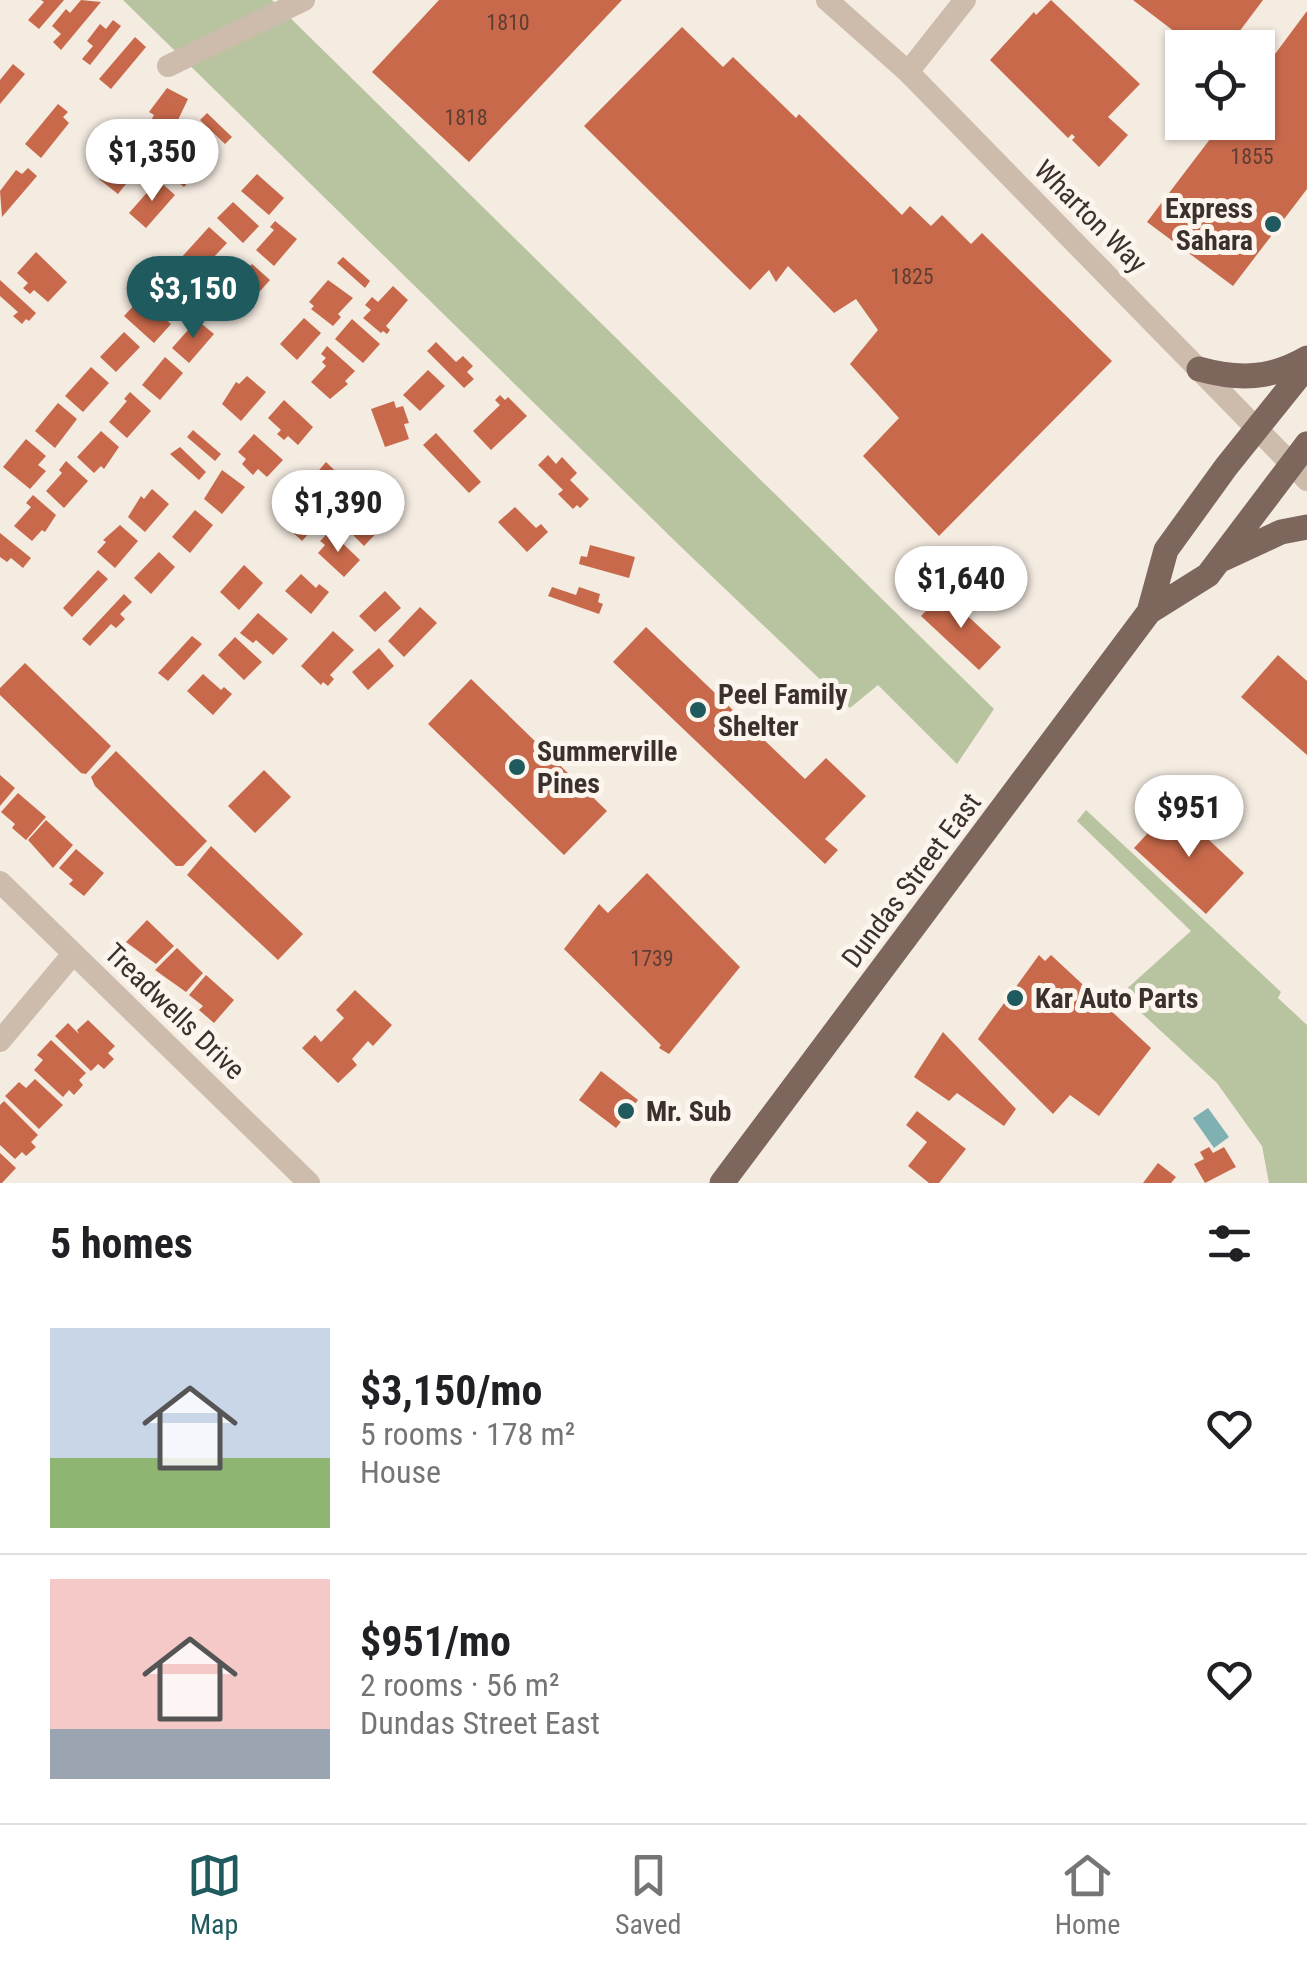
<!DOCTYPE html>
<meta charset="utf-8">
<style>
body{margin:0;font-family:"Roboto Condensed",sans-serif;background:#f2f2f2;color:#202124;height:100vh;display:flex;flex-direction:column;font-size:38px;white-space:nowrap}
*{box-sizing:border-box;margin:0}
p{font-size:32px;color:#757577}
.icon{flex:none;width:55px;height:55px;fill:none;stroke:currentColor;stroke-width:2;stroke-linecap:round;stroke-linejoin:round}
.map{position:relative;height:1183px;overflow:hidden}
.panel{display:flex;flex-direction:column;background:#fff;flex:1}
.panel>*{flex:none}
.buttons{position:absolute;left:1165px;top:30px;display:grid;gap:20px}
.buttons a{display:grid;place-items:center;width:110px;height:110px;border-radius:0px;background:#fff;box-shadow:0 2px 8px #0004;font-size:50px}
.price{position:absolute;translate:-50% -85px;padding:0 22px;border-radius:35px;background:#fff;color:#222;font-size:32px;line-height:65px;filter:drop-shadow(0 2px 5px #0008)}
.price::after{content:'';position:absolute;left:50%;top:60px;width:30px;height:22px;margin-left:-15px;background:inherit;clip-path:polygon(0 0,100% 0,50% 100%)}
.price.on{background:#1f5a5e;color:#fff}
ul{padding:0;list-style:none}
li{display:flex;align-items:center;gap:30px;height:250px;padding:0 50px}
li+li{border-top:2px solid #e0e0e0}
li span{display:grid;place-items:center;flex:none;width:280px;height:200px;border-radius:0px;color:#555}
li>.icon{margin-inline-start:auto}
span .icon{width:120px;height:120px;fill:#fffc;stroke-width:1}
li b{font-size:42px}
h2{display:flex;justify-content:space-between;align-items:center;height:120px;padding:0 50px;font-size:42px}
.tab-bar{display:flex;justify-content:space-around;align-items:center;height:140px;border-top:2px solid #e0e0e0;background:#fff;font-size:28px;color:#757577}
.tab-bar a{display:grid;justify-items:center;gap:5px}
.tab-bar .on{color:#1f5a5e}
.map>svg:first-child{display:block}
.green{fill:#b8c4a0}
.water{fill:#7fb0b2}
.building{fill:#c8694b}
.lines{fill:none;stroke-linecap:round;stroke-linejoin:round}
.street{stroke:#cdbbac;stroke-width:22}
.primary{stroke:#7d675c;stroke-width:25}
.poi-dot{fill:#1f5a5e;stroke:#fbf5ee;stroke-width:4}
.labels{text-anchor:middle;stroke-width:10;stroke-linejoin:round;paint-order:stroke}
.number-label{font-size:22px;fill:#5e3e33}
.poi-label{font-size:28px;font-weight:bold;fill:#3b302b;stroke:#fbf5ee;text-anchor:start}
.street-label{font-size:28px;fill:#3b302b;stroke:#fbf5ee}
</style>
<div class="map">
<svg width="1307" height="1183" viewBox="0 0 1307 1183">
<rect width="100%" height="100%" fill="#f4ebe1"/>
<path class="green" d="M123,0h149l722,709 -37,55 -79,-79 -28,23 -171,-163z
M1086,810l195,182 -3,6 29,27v158h-38l-7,-37 -45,-63 -96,-89 70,-63 -114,-110z"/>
<path class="water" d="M1208,1108l21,29 -15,11 -21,-30z"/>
<path class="building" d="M41,0h23l-25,29 -11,-9 16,-18z
M81,0l20,2 -40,48 -8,-8 8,-8 -9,-8 14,-17 4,4z
M439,0h183l-153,162 -97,-90z
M1051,0l89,84 -32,33 20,18 -29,32 -27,-27 3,-3 -3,-3 -4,4 -78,-78 44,-48 2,3z
M1133,0h130l-36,48h-31z
M1307,11v178l-74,97 -86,-64 76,-100h35v-45z
M113,20l8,6 -31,39 -8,-6 11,-13 -6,-5 13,-17 6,5z
M682,27l41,40 10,-10 63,61 3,-4 103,101 8,-9 21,20 11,-11 29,29 11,-11 130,128 -173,175 -76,-80 36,-38 -49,-54 28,-34 -22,-31 -22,14 -46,-47 -12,16 -7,-12 -19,20 -166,-164z
M135,37l11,10 -35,42 -12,-10z
M13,64l12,10 -25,30v-24z
M167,88l21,11 -20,42 -22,-11 8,-15 -5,-3z
M58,104l10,8 -5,5 6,6 -28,35 -16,-14z
M207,113l25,24 -7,7 -25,-24z
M129,142l19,14 -30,38 -19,-15z
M189,144l18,16 -23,27 -18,-15z
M28,168l9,8 -35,41 -2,-26 16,-21 6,4z
M257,174l27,24 -15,17 -28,-24z
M158,180l17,15 -29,33 -17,-15z
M233,202l26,24 -16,17 -26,-25z
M275,221l22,18 -23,27 -18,-16 18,-20 -4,-3z
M209,227l18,16 -30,32 -17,-16z
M36,252l31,30 -19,20 -14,-12 -4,4 -7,-6 5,-5 -11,-10z
M343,257l27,24 -5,7 -28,-25z
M252,264l18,16 -29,32 -16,-19z
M0,280l36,33 -7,8 -3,-2 -4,5 -9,-8 5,-4 -18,-16z
M328,280l25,18 -15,16 3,3 -8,9 -22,-17 3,-3 -5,-4z
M393,286l15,14 -22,26 4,4 -3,4 -4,-3 -2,2 -18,-15 8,-8 -6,-5 7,-8 6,5z
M141,298l30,26 -17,19 -30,-27z
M304,318l17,15 -24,27 -17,-16z
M352,319l28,25 -17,19 -28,-24z
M197,320l17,14 -25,29 -17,-15z
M124,332l16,15 -24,25 -16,-15z
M436,342l20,20 7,-6 10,10 -6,6 7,7 -10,9 -37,-37z
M327,346l28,25 -10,10 3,3 -18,15 -19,-17 15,-16 -4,-4 4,-4 -5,-4z
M165,357l18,16 -23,27 -18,-15z
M91,367l18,16 -26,29 -18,-16z
M428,370l17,16 -25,25 -17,-16z
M247,376l19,16 -25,29 -19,-17 14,-22 3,2z
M130,392l21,19 -24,27 -18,-16 18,-21 -3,-2z
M500,395l5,5 3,-3 19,19 -36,34 -18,-19 27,-26 -5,-5z
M284,400l29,27 -15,18 -10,-9 -4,4 -7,-6 4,-4 -13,-12z
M394,401l2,7 7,-2 6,17 -5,1 5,15 -24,8 -14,-38z
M58,403l19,16 -22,29 -20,-17z
M193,430l28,24 -6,7 -28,-24z
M101,431l18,16 -15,22 -3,-3 -7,7 -17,-16z
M436,433l45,49 -12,11 -46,-48z
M254,434l29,26 -16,17 -9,-8 -5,6 -11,-11 4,-5 -8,-7z
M26,439l20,17 -8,9 8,6 -16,18 -27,-22z
M180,447l26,25 -7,8 -29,-26z
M548,455l8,9 6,-7 15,16 -7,7 19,19 -9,9 -3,-3 -4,4 -15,-15 5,-4 -25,-25z
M66,461l22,20 -24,27 -18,-17 16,-18 -3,-3z
M326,462l30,29 -15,16 -24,-23 -2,3 -6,-5z
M222,470l23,17 -23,27 -18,-15z
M152,489l17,15 -24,28 -17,-15 13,-21 3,3z
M33,495l23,20 -11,17 -3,-2 -10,11 -18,-15 17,-19 -5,-4z
M309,495l19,17 -26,29 -18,-17 11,-12 -4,-3z
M374,503l16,16 -26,27 -16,-16 9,-9 -4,-4 12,-11 3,3z
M515,507l21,21 5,-4 7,8 -21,20 -29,-30z
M195,510l18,15 -23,28 -18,-16z
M120,525l18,16 -23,27 -18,-16 9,-10 -3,-2z
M0,533l31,25 -8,10 -12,-10 -4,4 -7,-5z
M326,535l5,5 4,-4 25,24 -16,17 -26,-24 7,-8 -5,-4z
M590,545l45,12 -6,21 -50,-14 2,-8 6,1z
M159,552l16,15 -24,27 -17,-16z
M244,565l19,18 -24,27 -19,-18z
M98,570l10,9 -36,38 -9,-9z
M301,574l15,14 3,-4 10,8 -18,22 -26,-23z
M552,587l24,8 3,-8 21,7 -2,8 5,2 -4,10 -51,-18z
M385,591l16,17 -26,24 -16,-16z
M943,593l58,54 -22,23 -58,-54z
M124,594l8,8 -12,12 5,5 -9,9 -5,-4 -21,22 -8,-7z
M420,607l17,16 -33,34 -16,-16z
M258,613l30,26 -15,16 -17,-15 -3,3 -13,-10z
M646,627l159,152 21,-21 40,38 -41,43 13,11 -13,14 -212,-202z
M333,631l21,19 -24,25 4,4 -6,7 -5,-4 -2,3 -20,-19z
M192,636l10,8 -34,37 -10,-8z
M235,637l27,25 -18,18 -26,-25z
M379,648l15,18 -26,24 -16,-18z
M1278,655l29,26v74l-66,-58z
M25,663l86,83 -25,28 -5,-1 -81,-78v-7z
M203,674l18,16 3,-3 8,7 -19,21 -26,-24z
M471,679l136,132 -43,44 -136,-131z
M116,751l91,90 -24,25h-7l-81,-80 -4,-9z
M264,770l27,27 -36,36 -27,-27z
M0,775l15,13 -15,18z
M18,793l28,24 -20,23 -14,-12 3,-4 -14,-12z
M1173,806l71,67 -38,41 -72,-66z
M46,820l27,25 -20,23 -25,-28z
M211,846l92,88 -25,26 -91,-85z
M76,849l28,24 -20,23 -15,-12 4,-4 -14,-12z
M647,873l93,94 -71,87 -10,-6 2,-3 -97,-96 35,-45 9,9z
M147,920l27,26 -18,18 -30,-22z
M177,948l26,25 -17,19 -31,-22z
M1039,955l6,6 6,-6 100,93 -52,68 -29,-21 -17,19 -75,-75z
M206,975l28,25 -20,23 -15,-13 4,-4 -14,-11z
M355,990l37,35 -19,21 -5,-5 -16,18 5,6 -19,18 -36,-35 13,-13 6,7 23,-24 -8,-8z
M88,1020l27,26 -7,7 6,6 -10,10 -6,-5 -7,7 -36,-35 13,-13 11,11 -2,-4z
M943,1032l73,77 -12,17 -47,-33 -8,8 -35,-24z
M51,1040l35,33 -7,7 4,5 -9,10 -5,-5 -6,7 -29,-27 9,-10 -6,-5z
M601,1071l37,29 -22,28 -37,-28z
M35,1079l28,26 -24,24 -34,-33 14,-14 7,6z
M4,1101l34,34 -7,7 5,5 -10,9 -4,-4 -7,7 -15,-14v-40z
M917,1111l49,38 -27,34h-10l-21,-17 19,-24 -21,-17z
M1209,1147l4,6 11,-6 12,20 -31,16 -11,-19 10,-5 -4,-7z
M0,1153l16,15 -14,15h-2z
M1158,1163l18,14 -5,6h-28z"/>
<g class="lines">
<path class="street" d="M827,0l81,72 399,408
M168,66l136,-66
M908,72l57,-72
M0,882l309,301
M0,1041l73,-87"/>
<path class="primary" d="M1199,369c40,11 72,10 108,-11
M1223,559l58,-27 26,-5
M1149,612l17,-62 60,-83 81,-101
M722,1183l427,-571 59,-37 99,-131"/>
</g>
<g class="poi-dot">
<circle cx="1273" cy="224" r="10"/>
<circle cx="698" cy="710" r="10"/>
<circle cx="517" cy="767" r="10"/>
<circle cx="1015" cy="998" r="10"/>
<circle cx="626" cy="1111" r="10"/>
</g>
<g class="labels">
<g class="number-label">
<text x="508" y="30">1810</text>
<text x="466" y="125">1818</text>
<text x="1252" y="164">1855</text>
<text x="912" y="284">1825</text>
<text x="652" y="966">1739</text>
</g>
<g class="poi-label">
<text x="1253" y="218" text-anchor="end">Express<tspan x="1253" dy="32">Sahara</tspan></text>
<text x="718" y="704">Peel Family<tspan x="718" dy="32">Shelter</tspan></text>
<text x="537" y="761">Summerville<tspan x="537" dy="32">Pines</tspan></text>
<text x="1035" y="1008">Kar Auto Parts</text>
<text x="646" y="1121">Mr. Sub</text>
</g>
<g class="street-label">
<text transform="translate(1091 216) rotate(45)" y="10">Wharton Way</text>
<text transform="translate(911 880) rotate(-53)" y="10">Dundas Street East</text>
<text transform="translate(175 1011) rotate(44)" y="10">Treadwells Drive</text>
</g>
</g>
</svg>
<div class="buttons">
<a><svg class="icon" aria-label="locate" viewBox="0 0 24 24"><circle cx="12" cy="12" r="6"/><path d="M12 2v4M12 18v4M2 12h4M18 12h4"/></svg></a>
</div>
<b class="price" style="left:152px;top:204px">$1,350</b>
<b class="price on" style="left:193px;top:341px">$3,150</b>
<b class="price" style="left:338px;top:555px">$1,390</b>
<b class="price" style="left:961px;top:631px">$1,640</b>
<b class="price" style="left:1189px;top:860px">$951</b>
</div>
<section class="panel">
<h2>5 homes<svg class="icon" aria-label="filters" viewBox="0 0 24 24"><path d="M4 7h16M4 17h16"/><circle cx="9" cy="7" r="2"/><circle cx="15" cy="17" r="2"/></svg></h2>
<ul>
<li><span style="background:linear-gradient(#c9d6e8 65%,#8fb573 0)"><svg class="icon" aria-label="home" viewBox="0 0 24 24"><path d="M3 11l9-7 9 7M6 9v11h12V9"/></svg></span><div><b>$3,150/mo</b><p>5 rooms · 178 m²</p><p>House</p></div><svg class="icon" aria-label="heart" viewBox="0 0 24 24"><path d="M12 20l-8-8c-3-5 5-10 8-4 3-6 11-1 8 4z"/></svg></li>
<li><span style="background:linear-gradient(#f6c9c9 75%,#9aa5b1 0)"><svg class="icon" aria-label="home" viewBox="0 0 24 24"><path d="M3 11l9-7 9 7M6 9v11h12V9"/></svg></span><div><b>$951/mo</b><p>2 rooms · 56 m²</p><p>Dundas Street East</p></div><svg class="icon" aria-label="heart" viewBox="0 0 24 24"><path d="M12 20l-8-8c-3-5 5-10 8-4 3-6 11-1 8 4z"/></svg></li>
</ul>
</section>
<nav class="tab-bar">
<a class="on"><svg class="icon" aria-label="map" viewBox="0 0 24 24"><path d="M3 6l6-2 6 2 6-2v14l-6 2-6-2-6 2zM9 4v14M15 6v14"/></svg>Map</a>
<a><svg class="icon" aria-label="saved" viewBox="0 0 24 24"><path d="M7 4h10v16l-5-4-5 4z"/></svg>Saved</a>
<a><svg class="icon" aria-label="home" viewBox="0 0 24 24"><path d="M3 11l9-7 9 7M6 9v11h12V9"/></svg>Home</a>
</nav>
